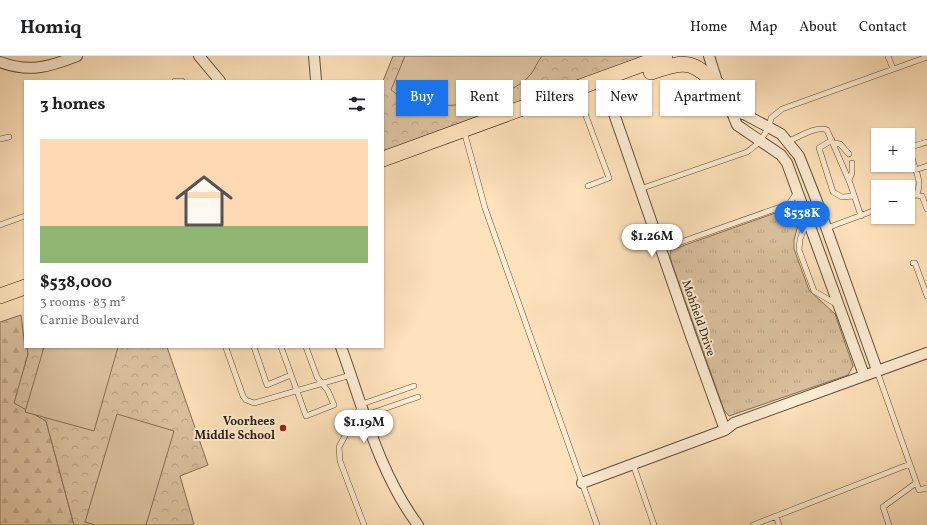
<!DOCTYPE html>
<meta charset="utf-8">
<style>
body{margin:0;font-family:Vollkorn,serif;background:#f2f2f2;color:#202124;height:100vh;display:flex;flex-direction:column;font-size:15px;white-space:nowrap}
*{box-sizing:border-box;margin:0}
p{font-size:13px;color:#757577}
.icon{flex:none;width:22px;height:22px;fill:none;stroke:currentColor;stroke-width:2;stroke-linecap:round;stroke-linejoin:round}
.map{position:relative;flex:1;overflow:hidden}
.side{position:absolute;left:24px;top:24px;width:360px;height:268px;display:flex;flex-direction:column;background:#fff;border-radius:0px;box-shadow:0 1px 3px #0004}
.side>*{flex:none}
.top-card{position:absolute;left:396px;top:24px;width:380px;height:36px;display:flex;gap:8px}
.fabs{position:absolute;left:871px;top:72px;display:grid;gap:8px}
.fabs a{display:grid;place-items:center;width:44px;height:44px;border-radius:0px;background:#fff;box-shadow:0 1px 3px #0004;font-size:20px}
.price{position:absolute;translate:-50% -34px;padding:0 9px;border-radius:14px;background:#fff;color:#222;font-size:13px;line-height:26px;filter:drop-shadow(0 1px 2px #0008)}
.price::after{content:'';position:absolute;left:50%;top:24px;width:12px;height:9px;margin-left:-6px;background:inherit;clip-path:polygon(0 0,100% 0,50% 100%)}
.price.active{background:#1a73e8;color:#fff}
ul{padding:0;list-style:none}
li{display:grid;align-content:center;gap:8px;height:212px;padding:0 16px}
li span{display:grid;place-items:center;height:124px;border-radius:0px;color:#555}
li>.icon{margin-inline-start:auto}
span .icon{width:72px;height:72px;fill:#fffc;stroke-width:1}
li b{font-size:17px}
h2{display:flex;justify-content:space-between;align-items:center;height:48px;padding:0 16px;font-size:17px}
.chip{padding:0 14px;border-radius:0px;background:#fff;box-shadow:0 1px 3px #0004;font-size:14px;line-height:36px}
.chip.active{background:#1a73e8;color:#fff}
header{display:flex;align-items:center;gap:24px;box-sizing:border-box;height:56px;padding:0 20px;background:#fff;border-bottom:1px solid #e0e0e0}
header strong{font-size:19px}
nav{display:flex;gap:22px;margin-inline-start:auto;font-size:14px}
.map>svg:first-child{display:block}
.grass{fill:url(#grass-tufts);stroke:#857056}
.forest{fill:url(#forest-firs);stroke:#857056}
.park{fill:url(#park-crowns);stroke:#857056}
.pitch{fill:#dbc19e;stroke:#857056}
.lines{fill:none;stroke-linecap:round;stroke-linejoin:round}
.lane-casing{stroke:#634f3a;stroke-width:6}
.street-casing{stroke:#634f3a;stroke-width:12}
.primary-casing{stroke:#2f1e0f;stroke-width:16}
.lane{stroke:#feecd3;stroke-width:5}
.street{stroke:#feecd3;stroke-width:10}
.primary{stroke:#fee2bb;stroke-width:15}
.poi-dot{fill:#8f2418;stroke:#feecd3;stroke-width:1.5}
.labels{text-anchor:middle;stroke-width:4;stroke-linejoin:round;paint-order:stroke}
.street-label{font-size:12px;fill:#2f1e0f;stroke:#feecd3}
.poi-label{font-size:12px;font-weight:bold;fill:#2f1e0f;stroke:#feecd3;text-anchor:end}
</style>
<header>
<strong>Homiq</strong>
<nav><a>Home</a><a>Map</a><a>About</a><a>Contact</a></nav>
</header>
<div class="map">
<svg width="927" height="469" viewBox="0 0 927 469">
<defs>
<pattern id="grass-tufts" width="24" height="20" patternUnits="userSpaceOnUse"><rect width="24" height="20" fill="#dbc19e"/><path d="M3 7l-1-3M5 7V3M7 7l1-3M15 17l-1-3M17 17v-4M19 17l1-3" fill="none" stroke="#bca587"/></pattern>
<pattern id="forest-firs" width="22" height="20" patternUnits="userSpaceOnUse"><rect width="22" height="20" fill="#dbc19e"/><path d="M5 1l3.5 6h-7zM16 11l3.5 6h-7z" fill="#bca587"/></pattern>
<pattern id="park-crowns" width="20" height="18" patternUnits="userSpaceOnUse"><rect width="20" height="18" fill="#dbc19e"/><path d="M2 6a3 3 0 1 1 6 0M12 15a3 3 0 1 1 6 0" fill="none" stroke="#bca587"/></pattern>
</defs>
<rect width="100%" height="100%" fill="#fee2bb"/>
<filter id="stains"><feTurbulence type="fractalNoise" baseFrequency=".005" numOctaves="4"/><feColorMatrix values="0 0 0 0 .2 0 0 0 0 .09 0 0 0 0 .02 0 0 0 .5 -.17"/></filter>
<radialGradient id="worn" r=".72"><stop offset=".6" stop-color="#630" stop-opacity="0"/><stop offset="1" stop-color="#630" stop-opacity=".3"/></radialGradient>
<path class="grass" d="M795,150l4,15 -5,19v9l15,41 26,24 18,52 -5,9 -119,41 -5,-6 -52,-146 -2,-8 1,-6z"/>
<path class="forest" d="M21,259l4,32h2l1,7 -13,49 31,18 28,104h-74v-203z"/>
<path class="park" d="M393,0h272l-282,103v-78z
M27,291h140l41,118 -28,11 14,48 -4,1h-116l-28,-104 -32,-18 14,-49z"/>
<path class="pitch" d="M405,0h137c-5,6 -7,13 -11,18 -23,28 -93,39 -125,27 -5,-2 -10,-8 -15,-11z
M44,291h74l-24,84 -69,-19z
M117,358l57,17 -28,94h-51l-10,-3z"/>
<g class="lines">
<g class="lane-casing">
<path id="lane" d="M888,0l5,13
M175,25h7
M576,33l33,89 -21,8
M464,75l21,77 112,317
M0,83l9,-2
M832,84l-13,8 14,44 9,5 12,-1
M787,86c10,-4 30,-17 40,-12l23,53 11,33
M834,87l6,1 9,10
M915,114l12,-4
M849,124l3,-7v-10
M640,133l107,-37c12,-8 22,-21 24,-34l11,-9 145,-52
M916,139l6,1 5,13
M908,142l8,-3c9,-15 -5,-29 -5,-45l3,-4 13,-4
M807,165l-7,18 -1,11 15,41 24,14
M0,169l25,-9
M827,172l51,-19
M661,193l128,-45 8,-12
M913,207h2l12,33
M254,291l13,38 24,-10
M281,291l25,69 28,-11 -6,-14 -11,-14 -11,-30
M226,292l17,48 3,4 8,3 97,-28
M877,315l42,119 8,-2
M366,359l52,-18
M633,408l21,61
M776,460l3,9
M364,469l-24,-64 -1,-14 23,-43 52,-18
M753,469l157,-61
M889,469l-6,-18 33,-24"/>
</g>
<g class="street-casing">
<path id="street" d="M199,0l21,25
M314,0l2,24
M709,0l13,41 9,13 6,15 44,30 6,8 77,212
M0,6c29,11 49,5 77,-6
M602,23l89,257 34,94
M731,54l15,5 35,19 18,22 17,43 61,171
M341,291c22,60 38,126 77,178
M582,427l143,-53 9,-7 193,-70"/>
</g>
<g class="primary-casing">
<path id="primary" d="M651,16c35,-11 39,-13 67,13
M383,103l282,-103
M0,240l25,-9"/>
</g>
<use href="#lane" class="lane"/>
<use href="#street" class="street"/>
<use href="#primary" class="primary"/>
</g>
<circle class="poi-dot" cx="283" cy="372" r="4"/>
<g class="labels">
<g class="street-label">
<text transform="translate(699 262) rotate(71)" y="4">Mohfield Drive</text>
</g>
<g class="poi-label">
<text x="275" y="369">Voorhees<tspan x="275" dy="14">Middle School</tspan></text>
</g>
</g>
<rect width="100%" height="100%" filter="url(#stains)"/>
<rect width="100%" height="100%" fill="url(#worn)"/>
</svg>
<div class="fabs">
<a>+</a>
<a>−</a>
</div>
<b class="price active" style="left:802px;top:179px">$538K</b>
<b class="price" style="left:652px;top:202px">$1.26M</b>
<b class="price" style="left:364px;top:388px">$1.19M</b>
<div class="top-card">
<a class="chip active">Buy</a>
<a class="chip">Rent</a>
<a class="chip">Filters</a>
<a class="chip">New</a>
<a class="chip">Apartment</a>
</div>
<section class="side">
<h2>3 homes<svg class="icon" aria-label="filters" viewBox="0 0 24 24"><path d="M4 7h16M4 17h16"/><circle cx="9" cy="7" r="2"/><circle cx="15" cy="17" r="2"/></svg></h2>
<ul>
<li><span style="background:linear-gradient(#ffd9b3 70%,#8fb573 0)"><svg class="icon" aria-label="home" viewBox="0 0 24 24"><path d="M3 11l9-7 9 7M6 9v11h12V9"/></svg></span><div><b>$538,000</b><p>3 rooms · 83 m²</p><p>Carnie Boulevard</p></div></li>
</ul>
</section>
</div>
